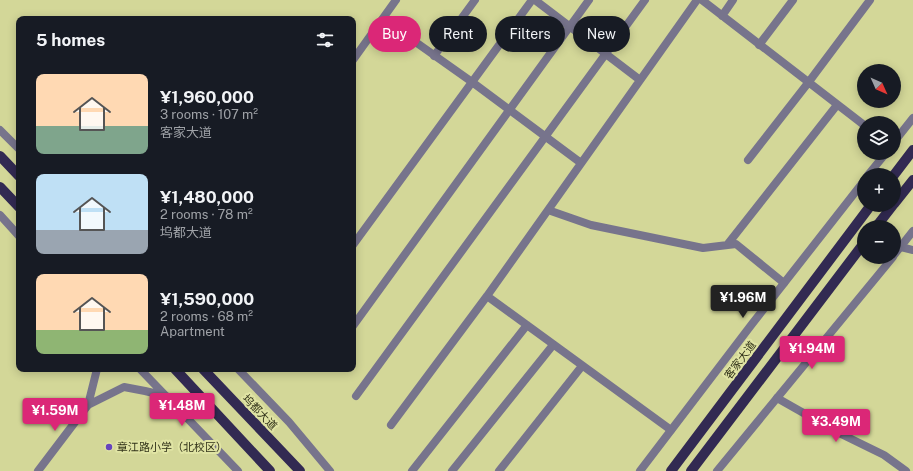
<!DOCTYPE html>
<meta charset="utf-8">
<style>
body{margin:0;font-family:"Public Sans","Noto Sans SC",sans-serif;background:#20242c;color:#f1f3f6;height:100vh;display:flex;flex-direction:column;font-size:15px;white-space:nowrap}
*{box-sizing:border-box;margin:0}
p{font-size:13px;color:#9ea1a6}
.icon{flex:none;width:22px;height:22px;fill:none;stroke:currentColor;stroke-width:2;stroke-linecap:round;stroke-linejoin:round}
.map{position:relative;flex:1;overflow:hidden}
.sheet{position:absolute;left:16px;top:16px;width:340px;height:356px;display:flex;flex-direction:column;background:#171b24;border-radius:8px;box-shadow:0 2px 10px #0003}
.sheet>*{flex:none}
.banner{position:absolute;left:368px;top:16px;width:380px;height:36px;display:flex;gap:8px}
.needle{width:26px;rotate:135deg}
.buttons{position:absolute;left:857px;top:64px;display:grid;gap:8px}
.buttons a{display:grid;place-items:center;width:44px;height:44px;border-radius:50%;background:#171b24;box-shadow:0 2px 10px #0003;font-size:20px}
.price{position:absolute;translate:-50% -34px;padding:0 9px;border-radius:4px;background:#db2777;color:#fff;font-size:13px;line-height:26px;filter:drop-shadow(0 1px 2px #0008)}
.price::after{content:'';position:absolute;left:50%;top:24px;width:12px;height:9px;margin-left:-6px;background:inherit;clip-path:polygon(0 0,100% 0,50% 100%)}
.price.on{background:#222;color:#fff}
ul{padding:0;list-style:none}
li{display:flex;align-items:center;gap:12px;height:100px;padding:0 20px}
li span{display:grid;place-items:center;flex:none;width:112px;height:80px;border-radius:8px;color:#555}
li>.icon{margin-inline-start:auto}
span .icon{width:48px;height:48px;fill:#fffc;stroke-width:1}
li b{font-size:17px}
h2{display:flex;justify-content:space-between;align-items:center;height:48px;padding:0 20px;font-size:17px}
.tag{padding:0 14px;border-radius:18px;background:#171b24;box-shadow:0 2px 10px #0003;font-size:14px;line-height:36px}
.tag.on{background:#db2777;color:#fff}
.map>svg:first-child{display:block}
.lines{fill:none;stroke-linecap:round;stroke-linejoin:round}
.service{stroke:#77748c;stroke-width:8}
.minor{stroke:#77748c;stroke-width:8}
.tertiary{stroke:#77748c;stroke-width:8}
.primary{stroke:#322a52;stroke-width:10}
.poi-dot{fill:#6644bd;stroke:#e0e4a4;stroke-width:1.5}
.labels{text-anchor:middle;stroke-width:4;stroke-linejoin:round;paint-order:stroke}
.street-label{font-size:11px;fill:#313219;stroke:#e0e4a4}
.poi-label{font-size:11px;fill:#313219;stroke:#e0e4a4;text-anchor:start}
</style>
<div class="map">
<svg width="913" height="471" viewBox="0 0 913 471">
<rect width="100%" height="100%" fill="#d3d798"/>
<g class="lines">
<path class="service" d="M535,0l105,80
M702,0l162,125
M722,16l11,-16
M383,19l89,63 109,81
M759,45l34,-45
M434,56l41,-56
M748,160l60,-77 62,-83
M548,210l43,15 112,23 33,-4 48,39
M353,245l179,-245
M727,245l110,-140
M487,296l184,134
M353,326l236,-326
M356,396l289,-396
M391,425l96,-129 210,-296
M412,471l115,-146
M452,471l101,-126
M499,471l83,-105"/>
<path class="minor" d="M901,247l12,3
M777,398l60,34 47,23 22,16"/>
<path class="tertiary" d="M353,60l43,-60
M0,130l19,19
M894,142l19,-24
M868,175l18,-22
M0,215l19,21
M894,255l19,-24
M97,369l-9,36 36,-18 21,4 21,5
M140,369l98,102
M238,369l51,53 41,49
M38,471l50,-66
M640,471l112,-147 112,-143
M717,471l176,-214"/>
<path class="primary" d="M0,156l19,20
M894,175l19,-25
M0,187l19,20
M894,204l19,-24
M876,227l17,-22
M175,369l95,102
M203,369l97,102
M671,471l200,-266
M691,471l173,-228"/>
</g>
<circle class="poi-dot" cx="109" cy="447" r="4"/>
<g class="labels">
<g class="street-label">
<text transform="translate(740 360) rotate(-53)" y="4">客家大道</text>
<text transform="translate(260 412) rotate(46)" y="4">坞都大道</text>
</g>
<g class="poi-label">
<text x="117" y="451">章江路小学（北校区）</text>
</g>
</g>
</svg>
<div class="buttons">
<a><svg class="needle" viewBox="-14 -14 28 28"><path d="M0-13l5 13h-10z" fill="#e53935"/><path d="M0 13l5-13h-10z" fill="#9ea1a6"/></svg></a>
<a><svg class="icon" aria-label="layers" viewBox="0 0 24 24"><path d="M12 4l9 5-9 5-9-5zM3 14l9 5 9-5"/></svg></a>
<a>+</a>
<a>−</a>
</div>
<b class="price on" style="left:743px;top:319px">¥1.96M</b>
<b class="price" style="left:812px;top:370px">¥1.94M</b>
<b class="price" style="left:182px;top:427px">¥1.48M</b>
<b class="price" style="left:55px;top:432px">¥1.59M</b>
<b class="price" style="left:836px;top:443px">¥3.49M</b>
<div class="banner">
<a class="tag on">Buy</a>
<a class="tag">Rent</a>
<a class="tag">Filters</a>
<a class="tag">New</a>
</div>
<section class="sheet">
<h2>5 homes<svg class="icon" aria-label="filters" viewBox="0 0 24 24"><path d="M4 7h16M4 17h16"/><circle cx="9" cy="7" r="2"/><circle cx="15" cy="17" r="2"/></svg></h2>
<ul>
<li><span style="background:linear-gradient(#ffd9b3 65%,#7fa58c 0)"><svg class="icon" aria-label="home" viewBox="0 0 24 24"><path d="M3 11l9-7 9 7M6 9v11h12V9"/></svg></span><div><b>¥1,960,000</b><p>3 rooms · 107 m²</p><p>客家大道</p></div></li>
<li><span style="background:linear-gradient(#bfe0f5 70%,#9aa5b1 0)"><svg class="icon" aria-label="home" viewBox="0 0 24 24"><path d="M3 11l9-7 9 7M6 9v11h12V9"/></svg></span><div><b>¥1,480,000</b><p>2 rooms · 78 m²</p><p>坞都大道</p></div></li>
<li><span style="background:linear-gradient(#ffd9b3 70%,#8fb573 0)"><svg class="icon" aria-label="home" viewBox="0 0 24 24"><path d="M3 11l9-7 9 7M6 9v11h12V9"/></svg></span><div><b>¥1,590,000</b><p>2 rooms · 68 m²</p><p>Apartment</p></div></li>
</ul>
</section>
</div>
